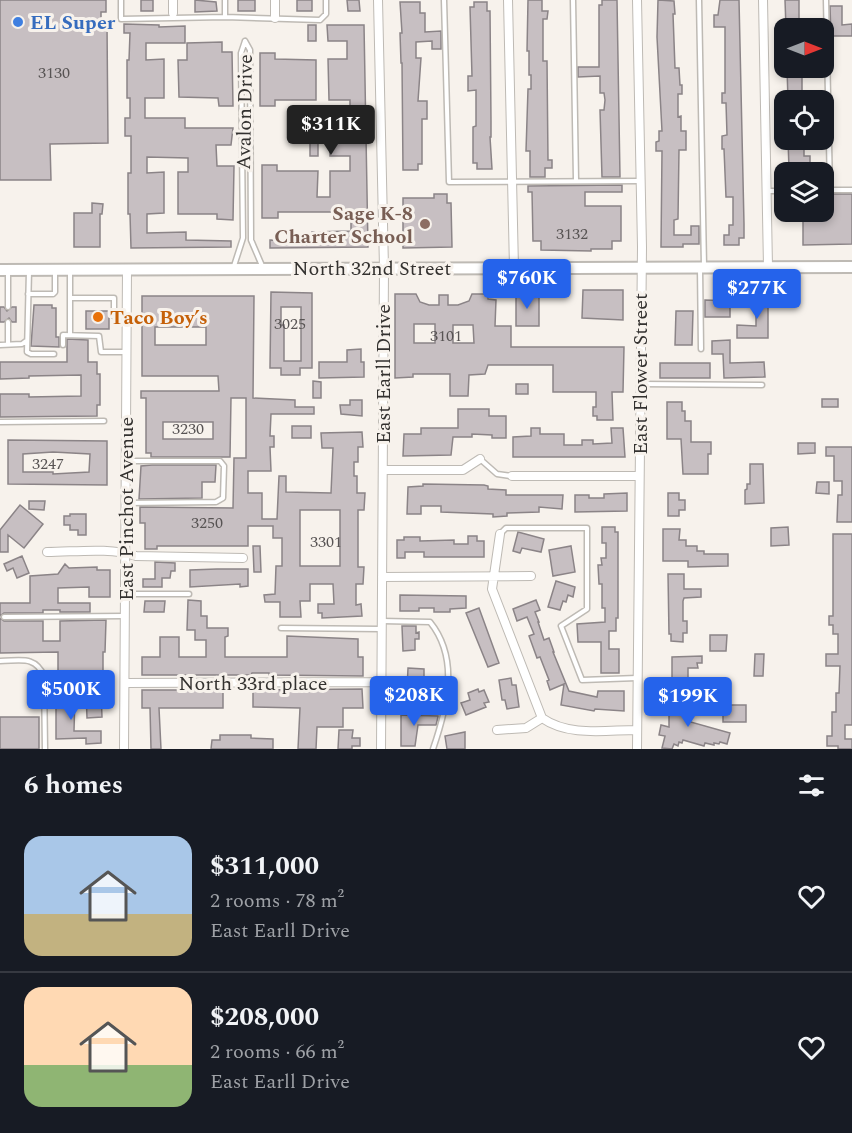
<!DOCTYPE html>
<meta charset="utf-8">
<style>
body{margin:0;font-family:Spectral,serif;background:#20242c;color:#f1f3f6;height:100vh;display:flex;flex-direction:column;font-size:22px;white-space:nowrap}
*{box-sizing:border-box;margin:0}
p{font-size:20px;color:#9ea1a6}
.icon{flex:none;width:33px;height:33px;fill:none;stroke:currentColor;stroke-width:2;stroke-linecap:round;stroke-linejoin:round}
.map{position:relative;height:749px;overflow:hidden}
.panel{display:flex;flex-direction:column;background:#171b24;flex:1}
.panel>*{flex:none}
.needle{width:39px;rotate:90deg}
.buttons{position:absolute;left:774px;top:18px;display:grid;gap:12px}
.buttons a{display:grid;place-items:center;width:60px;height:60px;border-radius:12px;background:#171b24;box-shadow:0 3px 9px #0003;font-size:30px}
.price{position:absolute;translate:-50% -51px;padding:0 14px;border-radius:6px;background:#2563eb;color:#fff;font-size:20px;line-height:39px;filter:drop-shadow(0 2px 3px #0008)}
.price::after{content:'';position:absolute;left:50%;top:36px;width:18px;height:14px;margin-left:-9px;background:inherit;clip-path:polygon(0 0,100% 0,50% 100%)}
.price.on{background:#222;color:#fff}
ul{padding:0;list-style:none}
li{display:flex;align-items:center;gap:18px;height:150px;padding:0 24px}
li+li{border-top:2px solid #363941}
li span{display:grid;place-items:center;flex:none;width:168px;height:120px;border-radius:18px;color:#555}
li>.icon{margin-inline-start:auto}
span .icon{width:72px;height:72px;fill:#fffc;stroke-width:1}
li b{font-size:26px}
h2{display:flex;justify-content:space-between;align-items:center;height:72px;padding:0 24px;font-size:26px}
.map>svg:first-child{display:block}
.building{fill:#c7bfc2;stroke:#8b8487;stroke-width:1.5;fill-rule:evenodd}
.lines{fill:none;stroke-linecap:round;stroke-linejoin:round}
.lane-casing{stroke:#bebab4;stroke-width:7}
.street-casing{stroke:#bebab4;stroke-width:10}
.secondary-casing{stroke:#bebab4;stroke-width:14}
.lane{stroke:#fff;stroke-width:4}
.street{stroke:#fff;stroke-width:8}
.secondary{stroke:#fff;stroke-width:10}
.shop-dot{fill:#3f7fe0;stroke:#f7f2ec;stroke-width:2}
.education-dot{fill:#8d6e63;stroke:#f7f2ec;stroke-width:2}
.food-dot{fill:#e8710a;stroke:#f7f2ec;stroke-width:2}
.labels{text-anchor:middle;stroke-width:6;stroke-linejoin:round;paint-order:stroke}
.number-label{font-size:16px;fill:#585454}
.shop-label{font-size:20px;font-weight:bold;fill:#366cbe;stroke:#f7f2ec;text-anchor:start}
.street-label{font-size:20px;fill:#33312f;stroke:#f7f2ec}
.education-label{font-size:20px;font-weight:bold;fill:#785e54;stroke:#f7f2ec;text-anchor:end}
.food-label{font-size:20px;font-weight:bold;fill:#c56008;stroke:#f7f2ec;text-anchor:start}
</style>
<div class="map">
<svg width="852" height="749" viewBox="0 0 852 749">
<rect width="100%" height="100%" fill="#f7f2ec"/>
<path class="building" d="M0,0h106v12h-5v12h6l1,119 -58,1 1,36h-51z
M141,0h12v11h-12z
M195,0l21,2 1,9 -22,1z
M238,0h17v11h-17z
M297,0h15v11h-15z
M347,0h12l1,11h-12z
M528,0h14v11h6l-1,8h-4v42h4l1,99h4v8h-7v9h-15v-26h-4l2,-62h3v-14h-2v-24h-2z
M602,0h15l3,177h-18l-2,-67h4l1,-10 -1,-7h-4v-17l-22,1v-10h21v-62h3z
M658,0l16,1 1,13h-2l2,54h4l1,17h2v9h-4v23l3,-1v15h5v19h-7l-1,69 -4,1v15h17v-9h8v18h-16v3h-22l1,-96h-6v-9l3,-1v-10h3l-5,-94z
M720,0h19l5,224v14h-5v7h-15v-10h5v-10h4v-28h-7l-2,-48h-2v-13l5,-1 -1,-32h-4v-10h3v-66h-11v-12h4z
M785,0h14v20h4v8h-17z
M400,2h20v11h5v19l16,-1v18h-9v-8l-16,1v16h5l-3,43h9v18h-5v45h-4v6h-15l-1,-107h-1l-1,-30h2z
M474,2h13v9h3l1,110v16h-1l2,32h-15v-6h-4v-36l3,-1v-36l-8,1v-15h4l-2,-69h4z
M830,6h12v19l10,-1v12h-21z
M124,24l35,1v2l26,-1v17h-39v17l18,-1v39h-19v20h40v10h48l-2,17h-15l1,21h17l-1,54 -16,-1v-5h-39v-42h10v-14l-41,-1v16l17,-1v41l-17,1v19l39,-1v8l45,1v6l-100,1 -1,-34h-2v-41h3v-37h-6v-18h5v-20h-3v-38h2l1,-27h-6z
M308,25h8v16h-8z
M327,25h37l4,222 -98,1v-8l42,1v-9l39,-1v-19h-73v6h-16v-53h15v6h41l-1,26h13v-26h20v-15h-20v-20h-12v20h-8v-40l40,-1v-15h-21l-1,-41h19v-18h-19z
M222,42v10h10l1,54h-14l-1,-8 -39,-1 -1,-37h9v-17z
M260,53h15v6l41,1v40h-41v6h-15z
M787,68h15v27h-4v5h-10z
M788,140h16v16h6v13h-21z
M622,185v7h-37v14h36v35h-9v8h-21v2l-50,-1v-9h-8l-1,-49h-4v-6z
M434,194h13v9h4l1,44 -49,1v-50h31z
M824,194h28v50l-49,1v-33h21z
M92,203l11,1 -1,10h-2v33h-26v-34h18z
M583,290h40v30l-41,-2z
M756,291h12v47h-31v-13l19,1z
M271,292l41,1v75h-12v7h-19v-7h-11zM281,307h20v54h-17v-36h-3z
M516,293h23v33h-23z
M395,294h21l4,8 9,3h10v-10h9v10h10l11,-4 3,-7h16v5l8,1 -1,26h16v21h113l-1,45h-11l1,28h-16v-4h-4v-9h3v-15h-43v-27h-65l-3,9 -16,1 -1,21h-18v-22h-37v3l-18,1zM414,324h21v19h-21zM453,325h20l1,18h-21z
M142,296h112l-1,102 42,2v7h19v7h-43l-1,22h4v11h-4l1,24h-23v22h14v26h15l2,-43h7v16l45,1 2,-45h-11l-1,-15 41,-1 1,15h-5v15h-4v14h3v17h8l-1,17h-6v57h6l-1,17h-7v21l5,-1 1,12 -40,2v-5h-4v-9h16l-1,-20h-23v17h-10l1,16h-21v-15h-15l-1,-7 11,-1 1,-28h6v-28h-9v-12h-25v20h-91v3h-12v-26h-5v-16l93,1 1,-50h12v-60h-15l-1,59h-79v-4h-5v-55h-5v-7h78l-1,-15h-76zM155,327h51v18h-51zM163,422h50v17h-50zM300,510h40v56h-40z
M705,300l25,1v16h-25z
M34,305h18v3h4v29h3v10l-28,-1z
M0,307h4l3,4 5,-4h4v15h-4l-3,-4 -5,4h-4z
M86,311h23v18h-23z
M676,311h17l-1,34h-17z
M67,339l21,1v22h9v12h3v31h-3v11l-97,1v-23h29v3l52,-1v-21l-52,1v2l-29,1v-17h67z
M730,340v23l34,-1 1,15 -41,1 -1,-24h-11v-13z
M361,349v13h3v15l-45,1v-16h28v-12z
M660,363h50v15h-50z
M313,381l8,1v16h-8z
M516,384h12v10h-12z
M822,399h16v8h-16z
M350,400h12v16l-21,-2 -1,-9h10z
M667,402h15v9h3v10h6v21h20v12h-3v20h-25l-2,-35h-14z
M458,409h31v7h17v22h-14v-3l-20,-1v3h-19l-2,18 -48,1 1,-22h17v-6h37z
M292,426h19v12h-19z
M531,428h9v6h24v11h18v-5h11v4l19,-1 -1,-15h12l2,29h-112v-20l18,-1z
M8,440l99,1v44l-99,-1zM53,452l37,2 -1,18 -36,2v-2h-30v-18z
M798,443h17v10l-17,1z
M826,447h26v75h-15l1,-27h4v-14h-8v-25h-8z
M750,464h13l1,39 -19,1v-14l2,-1v-5h3z
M152,465h64l-1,17h-13v16l-63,1 2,-33z
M817,482h12v12l-13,-1z
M423,484l61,1 4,1v3l18,1v5h57l-1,14 -23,-2v5l-32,1v3l-14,1v-3l-52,-2v-6h-20v8h-14l1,-27 15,-1z
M627,493v18l-52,1v-17h14v3h15v-4z
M668,493h11v7h6v10h-6v6h-11z
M29,501h16l-1,9 -15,-1z
M20,505l23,19 -19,24 -16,-13v17h-8v-22z
M70,514h16v21h-8v-5h-8v-5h-6v-9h6z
M602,527h13v5h3v86h-2v13h-7v18h10v24h-18v-31h-23l-1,-18 28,-2v-14h-3v-24h-3l-1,-19h4l-1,-7h5v-15h-4z
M788,527l1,18 -18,1v-18z
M663,529h17l-1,11h7v6h11v5h7v3h24v12l-40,1v-6h-25z
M518,532l26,7 -3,13 -19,-4 -2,5 -7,-2z
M833,534h19v191h-7v14h7v10h-14v-3h-11v-10h5v-24h4v-19h3l1,-27h-14v-12h12v-20h-5v-9h-4v-9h4z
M468,536h9v5h7v16h-60v-5h-19v6h-8v-18h7v-3h16v4l34,-1v4h14z
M253,546h7l1,26h-7z
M571,546l4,26 -22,4 -4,-26z
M22,556l7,17 -12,5 -4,-10 -6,3 -3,-7z
M155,562l20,1v8h-4l-1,7h-8v9h-19v-8h12z
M65,564l4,4 28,-1v3h13v27h-21v-10l-31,1v15h32v9h-30v-2h-17v3h-39l-4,3v-13h30v-27l28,-2z
M217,569h31v17l-8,1v-3l-50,3v-17z
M668,574h16v15h17v8l-17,1 -1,3v20h4v12h-4v9l-12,-1v-7h-2z
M556,581l19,6 -2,10 -5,-2 -2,7 -3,-1 -3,9 -12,-3z
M400,595l66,1v12l-16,1v3h-16v-4h-15v3h-19z
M188,600l13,1v15h6v12h21v8l-3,1v20h62v-21l71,3v18h5v19l-94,-1v-2h-17l-1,2h-109v-18h18v-20h19v20h27v-17h-11v-10h-8z
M536,600l4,10 -5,2 4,10h-1l6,18 5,-2 5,14h-1l16,39 28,6 1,-6h26v20l-29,-2 -1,2 -33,-6 3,-21 -14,6 -3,-9 2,-1 -9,-23 -3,1 -8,-22 5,-2 -7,-17 -10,4 -4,-12z
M145,601h20l-1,11h-20z
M479,608l20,55 -11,4 -22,-54z
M0,618l4,3h39v20h17v-20l46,-1 -1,32h-2v26l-45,-1v-25l-58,1z
M402,626h14v7l3,-1v7h-4v11l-12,1z
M710,635h17l-1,16h-16z
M755,654h9l-1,22h-9z
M702,656v7h-5l1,5h-10v10h-16v-21z
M408,668l16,1v10l-9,-1v11h-8z
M511,678l1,7h4l3,22 -12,2 -2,-9h-3l-3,-20z
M362,689l1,19h-20v19h-26l-1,22h-18l2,-41 -47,-1v-17z
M478,689l1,3 5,-2 5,12 -5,1 2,4 -20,8 -5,-12 9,-3 -2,-7z
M142,690h81v18h-64l2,41h-10l-1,-41h-8z
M86,691h15l1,26 -15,1z
M56,694l19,1 -1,36h27v12l-15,1v-6l-30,1z
M669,699h19l-1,22 43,12 -3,11 -7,-2 -1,2 -5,-1v2l-9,-2 -1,3 -21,-6 -1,3 -3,-1 -1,4 -4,-2 -2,5 -10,-1 3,-12 -6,-1 2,-10 8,2z
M723,705h23v17h-23z
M401,715l37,1v1l-2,8h-18l-3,21h-14z
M0,717h39v32h-39z
M339,730h14l-1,8h8v8h-8v3h-14z
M465,732v17h-18l-2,-13z
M220,735h31v3l22,1v10h-62l1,-9h8z"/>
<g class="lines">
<g class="lane-casing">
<path id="lane" d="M121,0v19l104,-2 95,3 6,-6v-14
M225,0v17
M444,0l5,182 192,-1
M573,0l3,180
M699,0l5,266
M826,0l4,190
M245,41l5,9 1,190 12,28
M824,190h28
M767,191h17
M700,268l1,81
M233,269l10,-31 -2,-185 4,-12
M29,271l-2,81 4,2h23
M28,294h25l2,-2v-20
M70,298h44v18
M8,307v-36
M8,322v22
M70,335v-65
M0,345l22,-1 4,-3
M63,345v-10l36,1 2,16h25
M640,384l122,1
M0,422l104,-1
M480,459l17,15 14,2
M126,503l90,-1 7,-4 1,-32 -4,-5h-93
M500,534l6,-6h81v81l-26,17 21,54 55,-2
M126,594h63
M4,617l120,-1
M382,621l48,1c30,37 17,86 3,127
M281,628l100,1
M0,661c20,0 35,-6 44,15l1,73"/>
</g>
<g class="street-casing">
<path id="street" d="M173,0v13
M275,0v18
M378,0l6,268 -3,481
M508,0l6,268
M763,0l5,267
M383,470h80l17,-11
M512,476h127
M500,534l-8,55 50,129c27,19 64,12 95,12
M47,552c28,0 62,-5 89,4l107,2
M382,577l149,-1
M125,683l257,-1
M497,730l29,-2 16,-10
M124,749l3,-480
M637,749l5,-502 -5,-247"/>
</g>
<g class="secondary-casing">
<path id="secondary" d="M0,270l852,-3"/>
</g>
<use href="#lane" class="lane"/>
<use href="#street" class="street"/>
<use href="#secondary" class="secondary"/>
</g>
<circle class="shop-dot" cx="18" cy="22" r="6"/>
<circle class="education-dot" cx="425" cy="224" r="6"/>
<circle class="food-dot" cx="98" cy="317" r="6"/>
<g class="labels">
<g class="number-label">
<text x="54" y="78">3130</text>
<text x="572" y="239">3132</text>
<text x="290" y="329">3025</text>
<text x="446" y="341">3101</text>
<text x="188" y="434">3230</text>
<text x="48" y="469">3247</text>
<text x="207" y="528">3250</text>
<text x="326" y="547">3301</text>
</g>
<g class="shop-label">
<text x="30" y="29">EL Super</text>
</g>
<g class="street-label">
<text transform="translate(244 112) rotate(-89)" y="7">Avalon Drive</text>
<text x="372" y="275">North 32nd Street</text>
<text transform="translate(383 374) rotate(-90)" y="7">East Earll Drive</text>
<text transform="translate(640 374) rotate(-90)" y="7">East Flower Street</text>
<text transform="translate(126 509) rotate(-90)" y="7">East Pinchot Avenue</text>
<text x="253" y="690">North 33rd place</text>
</g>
<g class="education-label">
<text x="413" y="220">Sage K-8<tspan x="413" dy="23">Charter School</tspan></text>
</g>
<g class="food-label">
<text x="110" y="324">Taco Boy’s</text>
</g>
</g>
</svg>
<div class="buttons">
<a><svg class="needle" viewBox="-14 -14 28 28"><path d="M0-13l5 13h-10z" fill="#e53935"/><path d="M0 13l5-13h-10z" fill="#9ea1a6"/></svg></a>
<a><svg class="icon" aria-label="locate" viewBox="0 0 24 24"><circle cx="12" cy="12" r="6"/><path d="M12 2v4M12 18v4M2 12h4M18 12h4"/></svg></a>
<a><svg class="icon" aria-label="layers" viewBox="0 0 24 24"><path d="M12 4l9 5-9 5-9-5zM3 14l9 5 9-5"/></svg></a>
</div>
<b class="price on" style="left:331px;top:156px">$311K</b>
<b class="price" style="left:527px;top:310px">$760K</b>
<b class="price" style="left:757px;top:320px">$277K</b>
<b class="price" style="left:71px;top:721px">$500K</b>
<b class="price" style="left:414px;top:727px">$208K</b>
<b class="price" style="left:688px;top:728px">$199K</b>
</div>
<section class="panel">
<h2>6 homes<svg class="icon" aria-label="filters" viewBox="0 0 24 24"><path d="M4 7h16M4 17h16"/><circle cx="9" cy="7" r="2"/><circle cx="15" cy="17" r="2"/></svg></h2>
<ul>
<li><span style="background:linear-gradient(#a9c7e8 65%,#c2b280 0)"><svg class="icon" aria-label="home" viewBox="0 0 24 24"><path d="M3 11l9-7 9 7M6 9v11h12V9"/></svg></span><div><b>$311,000</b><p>2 rooms · 78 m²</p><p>East Earll Drive</p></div><svg class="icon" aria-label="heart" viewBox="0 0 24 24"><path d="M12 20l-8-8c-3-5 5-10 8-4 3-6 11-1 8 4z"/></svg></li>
<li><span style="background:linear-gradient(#ffd9b3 65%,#8fb573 0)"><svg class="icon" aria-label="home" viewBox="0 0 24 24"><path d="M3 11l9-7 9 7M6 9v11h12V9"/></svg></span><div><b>$208,000</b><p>2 rooms · 66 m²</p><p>East Earll Drive</p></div><svg class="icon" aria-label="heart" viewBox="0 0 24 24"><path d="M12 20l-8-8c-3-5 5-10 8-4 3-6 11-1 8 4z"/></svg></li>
</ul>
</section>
